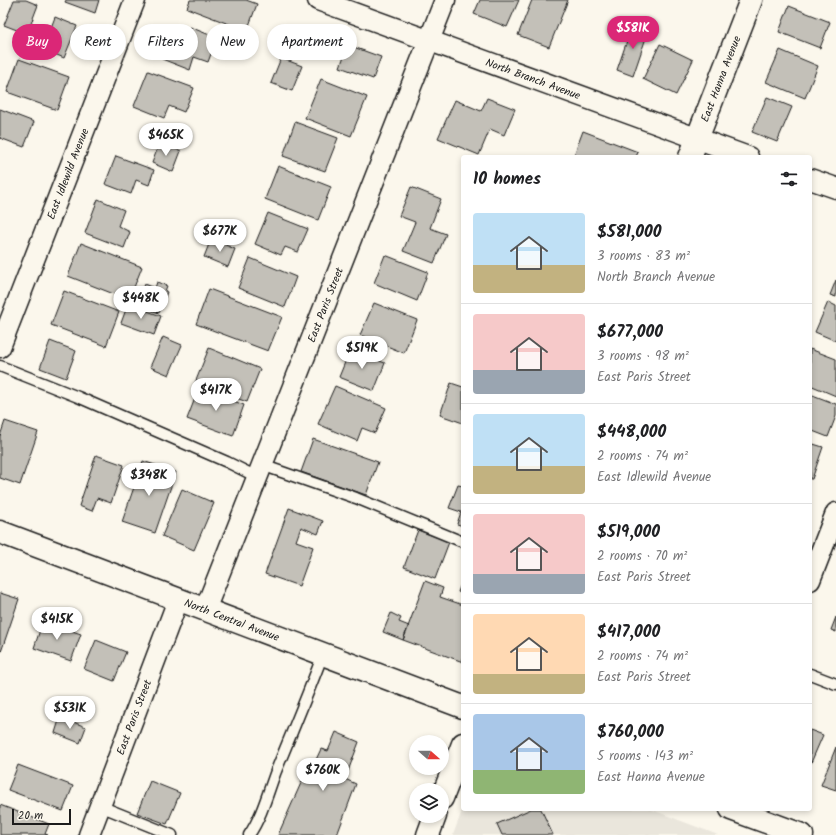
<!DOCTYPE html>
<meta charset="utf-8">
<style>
body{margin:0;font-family:Kalam,sans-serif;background:#f6f6f6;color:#202124;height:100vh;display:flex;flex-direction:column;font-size:15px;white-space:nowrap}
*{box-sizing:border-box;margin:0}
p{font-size:13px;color:#757577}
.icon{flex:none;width:22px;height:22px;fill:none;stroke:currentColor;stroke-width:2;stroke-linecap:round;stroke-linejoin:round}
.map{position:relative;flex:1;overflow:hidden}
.details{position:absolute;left:461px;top:155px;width:351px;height:656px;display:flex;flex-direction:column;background:#fff;border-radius:4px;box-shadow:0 2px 6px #0003}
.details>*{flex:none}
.hud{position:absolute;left:12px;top:24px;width:380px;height:36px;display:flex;gap:8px}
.needle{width:26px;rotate:111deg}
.fabs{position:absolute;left:409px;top:735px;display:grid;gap:8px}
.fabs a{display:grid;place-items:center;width:40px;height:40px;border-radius:50%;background:#fff;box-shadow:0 2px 6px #0003;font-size:20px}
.scale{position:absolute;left:12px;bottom:10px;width:59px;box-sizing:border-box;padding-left:4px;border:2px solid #1c1c1c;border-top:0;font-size:11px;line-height:14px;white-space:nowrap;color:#1c1c1c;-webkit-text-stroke:3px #fbf7ec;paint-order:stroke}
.price{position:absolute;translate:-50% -34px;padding:0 9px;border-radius:14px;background:#fff;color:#222;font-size:13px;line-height:26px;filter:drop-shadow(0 1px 2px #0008)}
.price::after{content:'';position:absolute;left:50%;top:24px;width:12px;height:9px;margin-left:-6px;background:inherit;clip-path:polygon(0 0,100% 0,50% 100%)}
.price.on{background:#db2777;color:#fff}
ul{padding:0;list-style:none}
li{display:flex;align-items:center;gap:12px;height:100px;padding:0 12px}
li+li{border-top:1px solid #e0e0e0}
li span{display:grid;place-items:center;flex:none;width:112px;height:80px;border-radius:4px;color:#555}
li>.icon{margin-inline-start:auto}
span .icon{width:48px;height:48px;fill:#fffc;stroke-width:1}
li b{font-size:17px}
h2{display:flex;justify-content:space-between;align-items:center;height:48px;padding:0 12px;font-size:17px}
.tag{padding:0 14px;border-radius:18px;background:#fff;box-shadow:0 2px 6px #0003;font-size:14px;line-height:36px}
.tag.on{background:#db2777;color:#fff}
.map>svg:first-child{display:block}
.built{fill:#eae6dc}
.building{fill:#c3c0b8;stroke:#1c1c1c}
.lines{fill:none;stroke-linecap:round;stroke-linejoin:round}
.lane-casing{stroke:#1c1c1c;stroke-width:13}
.street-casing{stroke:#1c1c1c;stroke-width:23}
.secondary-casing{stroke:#1c1c1c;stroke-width:25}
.lane{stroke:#fbf7ec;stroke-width:10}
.street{stroke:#fbf7ec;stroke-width:20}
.secondary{stroke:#fbf7ec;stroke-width:22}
.labels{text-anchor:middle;stroke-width:4;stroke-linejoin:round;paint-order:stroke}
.street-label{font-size:11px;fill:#1c1c1c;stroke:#fbf7ec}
</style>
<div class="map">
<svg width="836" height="835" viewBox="0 0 836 835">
<rect width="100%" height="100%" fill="#fbf7ec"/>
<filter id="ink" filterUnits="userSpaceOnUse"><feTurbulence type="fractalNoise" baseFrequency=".025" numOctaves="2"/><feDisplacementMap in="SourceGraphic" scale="8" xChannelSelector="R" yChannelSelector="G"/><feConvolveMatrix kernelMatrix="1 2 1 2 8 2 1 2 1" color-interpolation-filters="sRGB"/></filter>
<g filter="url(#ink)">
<path class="built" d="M463,808v1h187l68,26h-265z"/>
<path class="building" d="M14,0h12l12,5 -11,29 -23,-9z
M66,0h33l-4,13 -30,-11z
M190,0h56l11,4 -10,27 -60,-23z
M480,0h39l-12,27 -33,-13z
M532,0h36l-19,47 -31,-12z
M789,6l41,16 -10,26 -41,-16z
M55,17l22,9 -13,32 -21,-9z
M633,23l16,6 -16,47 -16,-6z
M190,27l27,11 -9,24 -14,-5 -4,13 -28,-11 10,-24 13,5z
M660,44l33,16 -17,35 -33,-16z
M348,45l33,12 -8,22 -33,-12z
M780,50l38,16 -13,32 -39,-16z
M281,58l21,8 -10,25 -21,-8z
M19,59l50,18 -12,33 -50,-18z
M148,71l46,17 -10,24 -15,-6 -5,12 -30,-12z
M321,79l46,18 -16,39 -46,-18z
M767,97l25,10 -15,35 -25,-10z
M487,98l28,11 -11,26 -14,-6 -11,26 -41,-17 17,-38 26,11z
M0,109l34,13 -10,25 -24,-9z
M295,122l43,16 -13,33 -42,-15z
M583,131l55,21 -2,5h-56l-6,-2z
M160,142l21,9 -8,21 -21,-9z
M116,156l38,14 -5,15 -13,-5 -5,14 -26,-10z
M278,166l53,21 -13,33 -53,-21z
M411,187l30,12 -11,29 16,6 -12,29 -31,-12 12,-29 -16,-6z
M98,199l26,11 -6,16 12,6 -6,16 -39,-15z
M268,213l40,16 -10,23 -13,-5 -4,8 -26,-11z
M211,239l24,10 -7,18 -24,-10z
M81,243l61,24 -13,33 -61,-24z
M385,255l43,17 -11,29 -43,-18z
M250,258l46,19 -11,30 -47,-19z
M836,280v17l-6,-2z
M157,282l10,4 -2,5 2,1 -8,21 -22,-8 8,-21 10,4z
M209,289l73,28 -14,34 -72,-27z
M64,291l55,21 -13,34 -55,-21z
M828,302l8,4v35l-21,-9z
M374,303l43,17 -13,33 -44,-18z
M128,304l33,12 -7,19 -33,-12z
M163,337l19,8 -13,30 -19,-8z
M50,341l26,10 -10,27 -26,-10z
M209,348l51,21 -13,33 -52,-19z
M810,349l26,10v37l-26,-11z
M350,350l35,13 -11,28 -35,-14z
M451,383l12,4v36l-23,-8z
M335,386l51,22 -11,25 -13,-5 -5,13 -39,-17z
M199,388l45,17 -11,31 -46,-17z
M810,394l26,10v12l-8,21 -18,-7z
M5,421l33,11 -18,53 -20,-7v-42z
M313,439l65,23 -12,33 -65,-23z
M810,443l13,4 -11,32h-2z
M96,455l28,10 -13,38 -14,-5 -5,13 -13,-5z
M143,461l33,11 -21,61 -33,-11z
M458,485l5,1v40l-6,-2 4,-12 -12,-4z
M182,489l32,14 -20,47 -32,-14z
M289,508l34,13 -5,13 -17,-7 -5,14 17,6 -14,39 -34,-12z
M418,530l31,12 -14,37 -31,-12z
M463,579v15l-5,-2z
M425,581l18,7 -3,9 23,8v57l-60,-22z
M0,593l19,6 -18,53h-1z
M391,613l10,5 -2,4 10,4 -6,14 -20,-8z
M836,617v15l-5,-2z
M43,621l38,13 -10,27 -37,-13z
M96,640l30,12 -12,29 -30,-12z
M60,717l26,10 -6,16 -25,-10z
M810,730l13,5 -13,30z
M336,732l23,10 -14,37 11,5 -19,51h-59l31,-70 4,1 8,-17 7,2z
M836,747v43l-15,-5z
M18,765l55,21 -10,25 -55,-21z
M150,781l30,12 -13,31 -30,-11z
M0,805l49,19 -4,10 3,1h-48z
M531,809h10l12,26h-51l-5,-11z"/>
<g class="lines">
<g class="lane-casing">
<path id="lane" d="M0,366l78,31 149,65 30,15
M262,465l94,33 107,44
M810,674l26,10
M100,806l72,29
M249,835c13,-19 19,-43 27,-64 16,-39 32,-77 47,-117"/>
</g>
<g class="street-casing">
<g id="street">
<path id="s1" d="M318,0l430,157"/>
<path d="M810,179l26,9"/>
<path id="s2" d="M0,347l135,-347"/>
<path d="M810,580l26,-67"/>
<path id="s3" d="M205,610l240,-610"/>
<path id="s4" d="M89,835l89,-235"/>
</g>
</g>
<g class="secondary-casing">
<g id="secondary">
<path id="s5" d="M690,157l61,-157"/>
<path id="s6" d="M0,532l463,175"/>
<path d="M442,798l21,-54"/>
<path d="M731,809l71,26"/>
<path d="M428,835l7,-19"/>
</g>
</g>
<use href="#lane" class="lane"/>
<use href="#street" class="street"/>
<use href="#secondary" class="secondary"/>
</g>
</g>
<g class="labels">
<g class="street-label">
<text dy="4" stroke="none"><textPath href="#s5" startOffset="84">East Hanna Avenue</textPath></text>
<text dy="4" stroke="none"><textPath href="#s1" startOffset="229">North Branch Avenue</textPath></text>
<text dy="4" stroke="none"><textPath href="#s2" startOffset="186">East Idlewild Avenue</textPath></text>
<text dy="4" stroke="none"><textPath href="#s3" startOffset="328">East Paris Street</textPath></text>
<text dy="4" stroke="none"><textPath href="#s6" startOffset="248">North Central Avenue</textPath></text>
<text dy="4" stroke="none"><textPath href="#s4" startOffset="126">East Paris Street</textPath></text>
</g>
</g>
</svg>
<div class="fabs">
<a><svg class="needle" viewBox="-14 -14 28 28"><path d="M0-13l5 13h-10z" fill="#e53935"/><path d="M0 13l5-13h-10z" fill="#757577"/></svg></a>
<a><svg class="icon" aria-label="layers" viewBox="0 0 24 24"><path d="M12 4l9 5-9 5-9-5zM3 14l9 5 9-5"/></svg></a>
</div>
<div class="scale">20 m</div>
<b class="price on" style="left:633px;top:50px">$581K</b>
<b class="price" style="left:166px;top:157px">$465K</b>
<b class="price" style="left:220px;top:253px">$677K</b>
<b class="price" style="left:141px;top:320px">$448K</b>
<b class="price" style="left:362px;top:370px">$519K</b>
<b class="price" style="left:216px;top:412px">$417K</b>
<b class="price" style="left:149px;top:497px">$348K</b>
<b class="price" style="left:57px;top:641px">$415K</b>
<b class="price" style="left:70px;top:730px">$531K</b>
<b class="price" style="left:323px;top:792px">$760K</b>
<div class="hud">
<a class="tag on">Buy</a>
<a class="tag">Rent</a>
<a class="tag">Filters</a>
<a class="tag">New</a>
<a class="tag">Apartment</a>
</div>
<section class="details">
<h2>10 homes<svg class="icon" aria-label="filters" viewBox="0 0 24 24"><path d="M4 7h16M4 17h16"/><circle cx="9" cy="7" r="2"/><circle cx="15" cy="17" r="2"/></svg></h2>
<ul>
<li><span style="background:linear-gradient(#bfe0f5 65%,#c2b280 0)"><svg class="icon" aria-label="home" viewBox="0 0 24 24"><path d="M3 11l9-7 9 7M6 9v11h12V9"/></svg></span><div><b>$581,000</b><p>3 rooms · 83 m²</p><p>North Branch Avenue</p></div></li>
<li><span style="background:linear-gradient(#f6c9c9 70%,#9aa5b1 0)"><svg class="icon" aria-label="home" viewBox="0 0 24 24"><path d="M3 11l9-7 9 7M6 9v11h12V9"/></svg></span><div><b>$677,000</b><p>3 rooms · 98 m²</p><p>East Paris Street</p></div></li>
<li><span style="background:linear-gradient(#bfe0f5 65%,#c2b280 0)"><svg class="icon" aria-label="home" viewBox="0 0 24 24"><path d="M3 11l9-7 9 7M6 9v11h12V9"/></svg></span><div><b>$448,000</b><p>2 rooms · 74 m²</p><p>East Idlewild Avenue</p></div></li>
<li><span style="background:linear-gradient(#f6c9c9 75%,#9aa5b1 0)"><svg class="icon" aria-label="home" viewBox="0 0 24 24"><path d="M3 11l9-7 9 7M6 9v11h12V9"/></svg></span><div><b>$519,000</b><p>2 rooms · 70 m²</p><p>East Paris Street</p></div></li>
<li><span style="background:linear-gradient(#ffd9b3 75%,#c2b280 0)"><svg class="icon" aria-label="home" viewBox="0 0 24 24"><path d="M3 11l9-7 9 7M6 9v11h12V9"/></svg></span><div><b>$417,000</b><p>2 rooms · 74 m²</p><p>East Paris Street</p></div></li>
<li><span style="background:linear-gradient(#a9c7e8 70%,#8fb573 0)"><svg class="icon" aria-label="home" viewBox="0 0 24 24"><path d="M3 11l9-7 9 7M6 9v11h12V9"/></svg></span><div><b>$760,000</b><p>5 rooms · 143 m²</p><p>East Hanna Avenue</p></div></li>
</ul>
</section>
</div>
